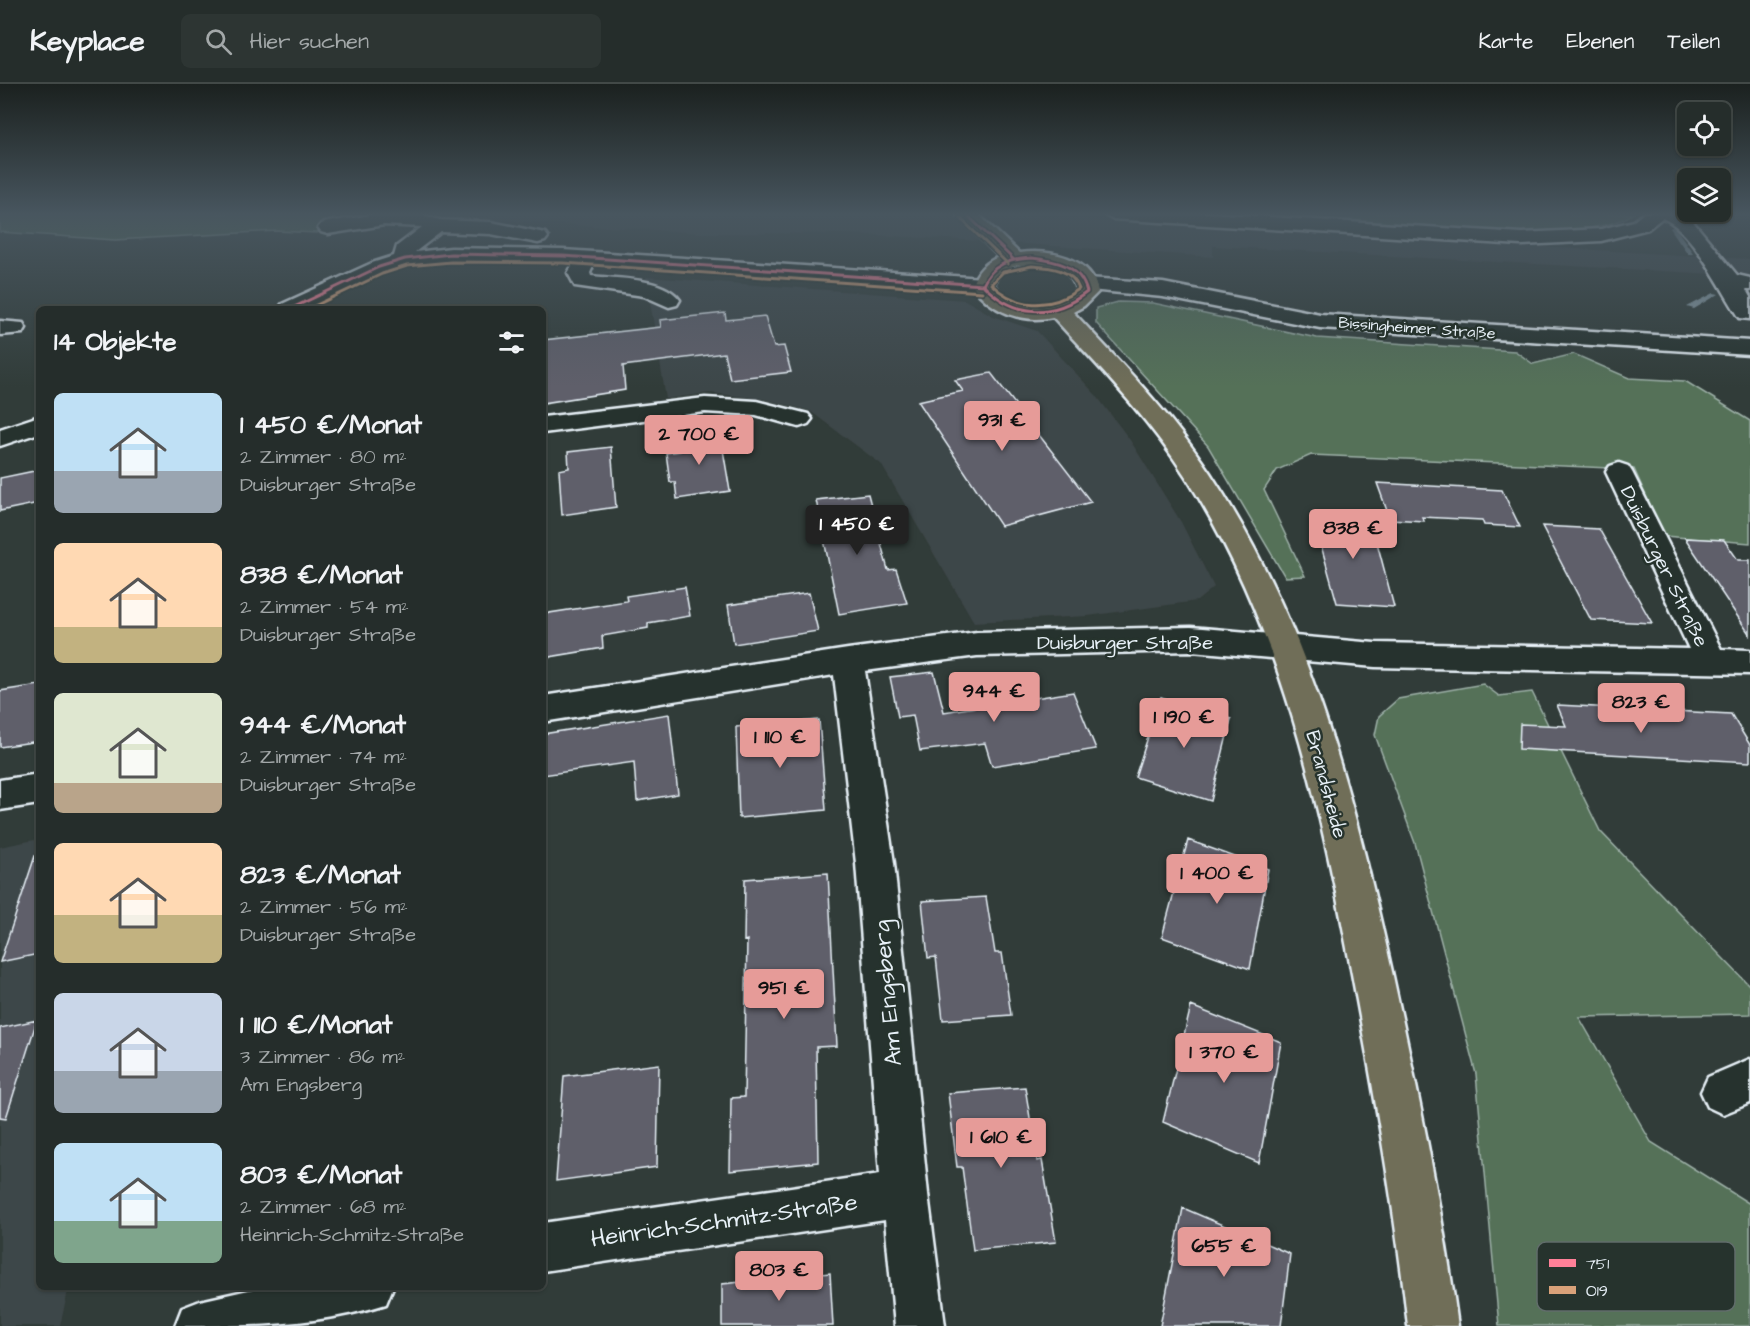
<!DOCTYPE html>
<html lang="de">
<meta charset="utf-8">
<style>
body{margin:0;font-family:"Architects Daughter",sans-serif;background:#2d3533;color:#f1f3f6;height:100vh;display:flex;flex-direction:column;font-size:22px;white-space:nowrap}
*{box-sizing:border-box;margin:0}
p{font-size:20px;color:#a3a8a9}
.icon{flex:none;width:33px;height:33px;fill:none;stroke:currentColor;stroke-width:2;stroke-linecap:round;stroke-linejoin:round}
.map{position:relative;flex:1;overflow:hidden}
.details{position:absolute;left:36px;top:222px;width:510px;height:984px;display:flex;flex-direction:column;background:#252d2b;border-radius:9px;box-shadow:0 2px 4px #0004,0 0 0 2px #424947}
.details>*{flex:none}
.controls{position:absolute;left:1677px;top:18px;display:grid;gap:12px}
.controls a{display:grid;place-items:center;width:54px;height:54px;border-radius:9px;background:#252d2b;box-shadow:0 2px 4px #0004,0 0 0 2px #424947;font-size:30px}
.price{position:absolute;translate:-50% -51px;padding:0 14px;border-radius:6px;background:#e69b98;color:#111;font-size:20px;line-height:39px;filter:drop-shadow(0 2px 3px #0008)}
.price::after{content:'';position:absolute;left:50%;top:36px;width:18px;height:14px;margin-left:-9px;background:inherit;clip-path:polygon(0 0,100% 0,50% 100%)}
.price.selected{background:#222;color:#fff}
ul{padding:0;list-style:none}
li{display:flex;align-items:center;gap:18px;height:150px;padding:0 18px}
li span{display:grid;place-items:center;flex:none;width:168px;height:120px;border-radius:9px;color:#555}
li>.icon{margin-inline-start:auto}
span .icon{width:72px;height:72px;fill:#fffc;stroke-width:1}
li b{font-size:26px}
h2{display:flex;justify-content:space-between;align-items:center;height:72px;padding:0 18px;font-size:26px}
header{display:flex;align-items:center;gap:36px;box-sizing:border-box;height:84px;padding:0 30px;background:#252d2b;border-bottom:2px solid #424947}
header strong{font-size:28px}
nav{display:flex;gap:33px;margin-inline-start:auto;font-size:21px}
.search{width:420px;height:54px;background:#2d3533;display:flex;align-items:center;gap:15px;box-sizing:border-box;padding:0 21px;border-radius:9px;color:#a3a8a9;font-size:22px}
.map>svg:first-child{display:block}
.built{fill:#3e4648}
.green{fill:#547159;stroke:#9eb1a8;stroke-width:1.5}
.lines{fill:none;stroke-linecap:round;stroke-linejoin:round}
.stream{fill:#8a9da6;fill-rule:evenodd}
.building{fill:#5e5e6b;stroke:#e8f1f8;stroke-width:1.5}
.minor-casing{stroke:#e8f1f8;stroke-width:5}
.major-casing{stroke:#e8f1f8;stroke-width:5}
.minor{fill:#26332d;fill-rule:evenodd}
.major{fill:#706e59;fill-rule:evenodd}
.bus-1-casing{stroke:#26332d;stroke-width:6}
.bus-2-casing{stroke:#26332d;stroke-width:6}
.bus-1{stroke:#ff8098;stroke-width:3}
.bus-2{stroke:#d9a179;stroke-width:3}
.labels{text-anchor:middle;stroke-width:5;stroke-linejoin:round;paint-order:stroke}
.far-street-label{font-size:16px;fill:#e8f1f8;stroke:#26332d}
.street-label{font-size:20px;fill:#e8f1f8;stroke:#26332d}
.near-street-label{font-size:24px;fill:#e8f1f8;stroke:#26332d}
.key{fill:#26332d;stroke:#606c6a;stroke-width:1.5}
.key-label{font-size:16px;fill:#e8f1f8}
</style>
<header>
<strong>Keyplace</strong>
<div class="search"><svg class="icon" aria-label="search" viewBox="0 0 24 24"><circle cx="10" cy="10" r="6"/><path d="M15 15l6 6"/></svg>Hier suchen</div>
<nav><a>Karte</a><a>Ebenen</a><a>Teilen</a></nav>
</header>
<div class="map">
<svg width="1750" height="1242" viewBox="0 0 1750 1242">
<rect width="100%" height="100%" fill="#313c39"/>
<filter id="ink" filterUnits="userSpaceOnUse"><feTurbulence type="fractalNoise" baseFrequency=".0167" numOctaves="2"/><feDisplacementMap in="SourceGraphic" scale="12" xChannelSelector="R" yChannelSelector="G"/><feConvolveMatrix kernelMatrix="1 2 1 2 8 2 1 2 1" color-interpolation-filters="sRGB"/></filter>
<g filter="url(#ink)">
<path class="built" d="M388,129h621l123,10 618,36v17l-537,-30v11l-248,-17 -113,-6 -150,-1z
M646,193l319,23 28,16 44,15 59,64 34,45 51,82 33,65 -17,14 -109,15 -114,6 -93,-158 -71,-53 -48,-12 -52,-6 -44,6z
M39,755v448h30l-9,39h-60v-479z"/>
<path class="green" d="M0,129h340l-23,20 -40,-2 -162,9 -115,-8z
M1195,129h377l-2,2 3,1 61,-3c-43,31 -187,15 -243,12 -66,-4 -131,-8 -196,-12z
M1118,218l35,1 164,35 198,13 18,13 41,-10 55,24 56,3 65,40v122l-86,-7 -30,-67 -323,-14 -34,15 -13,20 41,86 -20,1 -77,-131 -112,-123v-15z
M1483,600l16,12 33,-4 68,139 150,155v28l-171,3 72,125 99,62v122h-251l-23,-252 -61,-231 -40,-108 4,-19 19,-17z"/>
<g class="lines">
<path class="stream" d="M1671,143h4l18,26 -1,1h-4l-18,-26z
M1714,209l5,1 -25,15 -7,-2z"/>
</g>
<path class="building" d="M725,229l1,7 39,-4 9,31 10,-1 7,26 -61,7 -6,-26 -101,13 2,24 -82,13v-63l118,-13 -1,-7z
M991,289l100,129 -90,24 -83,-125 45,-10 -8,-11z
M720,348l10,59 -53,8 -2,-17h-5l-4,-29 14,-2 -3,-14z
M611,363l5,60 -54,8 -3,-45 10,-2 -1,-16z
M39,386v33l-39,8v-33z
M1377,399l125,7 18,37 -36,-2 -2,-5 -60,-3 2,4 -34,-2z
M868,410l20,76 8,-1 11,34 -68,11 -23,-114z
M1312,429l58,3 24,91 -57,-4z
M1542,442l57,3 53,94 -61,-3z
M1685,454l39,2 14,20h12v75z
M685,503l5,29 -42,7v5l-46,8 1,12 -60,10v-44l84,-13 -1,-5z
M809,509l9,38 -84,13 -6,-39z
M934,588l10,40 129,-20 23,57 -104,17 -7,-23 -65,8 -7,-36 -15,2 -8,-40z
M39,601v56l-39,6v-56z
M1161,613l70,22 -20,82 -76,-24z
M1557,621l174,9 19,31v17l-231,-13 1,-25 46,2z
M669,630l9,80 -41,7 -3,-39 -91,13v-41z
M819,636l7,90 -87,8 -3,-91z
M1188,756l80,29 -18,100 -88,-32z
M35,772l4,1v97l-39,8z
M828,789l9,173 -21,1 2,115 -88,9 1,-73 13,-1 3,-157 -3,1 1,-62z
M986,813l9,56h7l9,62 -68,5 -7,-63 -8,1 -6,-57z
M1191,922l90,36 -22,121 -96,-41z
M37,936l-31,98 -6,-1v-89z
M659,980l-2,103 -101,14 8,-105z
M1025,1003l12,74 5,-1 14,82 -83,8 -11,-83h-5l-9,-74z
M1183,1124l107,46 -9,72h-121z
M830,1189l3,53h-111v-42z"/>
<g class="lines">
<g class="minor-casing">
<path id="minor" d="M383,129h33l24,7 51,2 54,11 3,4 -3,4 -7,2 -47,-9 -50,-2 -26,20 36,-4 112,2 420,28 8,2 3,5 -3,5 -8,2 -389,-28 -4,9 1,3c25,3 73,1 89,24l-3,5 -8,2 -25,-11 -69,-10 -7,-13 6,-10 -123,-3 -44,5 -21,6 -78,38h-29l3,-5 90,-41 22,-7 3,-10 25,-19 -38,-2 -56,9 -7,-2 -3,-4 3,-4 7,-2z
M1102,129h107l312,20 80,-4 33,-8 10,-8h42l51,62 13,3v12h-4l4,7v22l-10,-1c-19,-27 -47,-89 -78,-100l-14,11 -47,12 -80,4 -409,-26z
M1087,194l76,5 157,31 430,27v14l-430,-27 -157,-31 -84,-8 -3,-5 3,-5z
M0,237l23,2 3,5 -3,5 -23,2z
M705,314l51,3 52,13 4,5 -4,5 -9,3 -43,-12 -51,-3 -162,21v-16z
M39,332v17l-39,13v-17z
M1619,379l9,3 4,6 89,177 29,1v24l-375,-7 -184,-16 -214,5 -112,15 29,192 34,331 17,132h-50l-10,-106 -342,51v-48l337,-49 -24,-311 -22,-188 -291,47v-26l305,-47 129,-17 214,-5 184,16 314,6 -83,-177 4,-6z
M39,690v30l-39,6v-30z
M1750,975v44l-27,11 -15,-7 -7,-15 7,-15z
M262,1203h131l-7,17c-68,22 -138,22 -211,22l7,-18 18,-7z"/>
</g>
<g class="major-casing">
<path id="major" d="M955,129h22l42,40c29,-4 74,4 79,39l-14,14 -11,6c48,51 98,102 137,161 101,153 144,326 183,503 25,116 49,232 65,350h-50c-13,-118 -34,-235 -56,-352 -33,-173 -70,-346 -166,-497 -37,-58 -86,-109 -133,-160 -32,7 -63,-6 -81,-32 5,-14 13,-23 27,-28zM1032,180c18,2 41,5 44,26 -24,22 -62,20 -82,-5 5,-18 22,-20 38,-21z"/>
</g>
<use href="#minor" class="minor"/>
<use href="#major" class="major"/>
<g class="bus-1-casing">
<path id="bus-1" d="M965,129l48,46
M1032,174c25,3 48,7 55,34 -35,27 -73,25 -104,-7 9,-21 27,-26 49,-27z
M290,225l89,-42 26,-8 46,-5 112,2 420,29"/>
</g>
<g class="bus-2-casing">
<path id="bus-2" d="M960,134l48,46
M1032,182c19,1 40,3 47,23 -29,21 -62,20 -88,-5l12,-12z
M308,225l74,-35 25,-8 44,-4 112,1 419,29"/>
</g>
<use href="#bus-1" class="bus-1"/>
<use href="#bus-2" class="bus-2"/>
</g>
</g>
<linearGradient id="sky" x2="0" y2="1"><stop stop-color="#1b211f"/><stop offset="0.43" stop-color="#48565f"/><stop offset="1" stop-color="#48565f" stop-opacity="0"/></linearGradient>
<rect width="1750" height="303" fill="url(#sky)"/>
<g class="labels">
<g class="far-street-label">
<text transform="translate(1417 243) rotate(4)" y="6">Bissingheimer Straße</text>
</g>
<g class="street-label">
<text transform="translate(1665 482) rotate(64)" y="7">Duisburger Straße</text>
<text x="1125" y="565">Duisburger Straße</text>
<text transform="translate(1327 700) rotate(75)" y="7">Brandsheide</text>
</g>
<g class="near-street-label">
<text transform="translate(887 909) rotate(-95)" y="8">Am Engsberg</text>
<text transform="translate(724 1136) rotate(-8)" y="8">Heinrich-Schmitz-Straße</text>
</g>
</g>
<rect x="1537" y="1158" width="198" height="69" rx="9" class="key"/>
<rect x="1549" y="1175" width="27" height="8" fill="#ff8098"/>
<rect x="1549" y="1202" width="27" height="8" fill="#d9a179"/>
<g class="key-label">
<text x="1586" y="1185">751</text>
<text x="1586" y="1212">O19</text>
</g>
</svg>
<div class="controls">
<a><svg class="icon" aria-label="locate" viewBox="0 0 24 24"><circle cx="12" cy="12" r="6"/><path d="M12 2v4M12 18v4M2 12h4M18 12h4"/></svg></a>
<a><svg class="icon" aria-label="layers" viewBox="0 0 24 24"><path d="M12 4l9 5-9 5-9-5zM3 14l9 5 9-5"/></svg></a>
</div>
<b class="price" style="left:1002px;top:368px">931 €</b>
<b class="price" style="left:699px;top:382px">2 700 €</b>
<b class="price selected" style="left:857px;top:472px">1 450 €</b>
<b class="price" style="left:1353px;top:476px">838 €</b>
<b class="price" style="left:994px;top:639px">944 €</b>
<b class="price" style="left:1641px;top:650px">823 €</b>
<b class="price" style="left:1184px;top:665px">1 190 €</b>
<b class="price" style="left:780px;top:685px">1 110 €</b>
<b class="price" style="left:1217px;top:821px">1 400 €</b>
<b class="price" style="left:784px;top:936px">951 €</b>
<b class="price" style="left:1224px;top:1000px">1 370 €</b>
<b class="price" style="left:1001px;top:1085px">1 610 €</b>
<b class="price" style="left:1224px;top:1194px">655 €</b>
<b class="price" style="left:779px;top:1218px">803 €</b>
<section class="details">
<h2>14 Objekte<svg class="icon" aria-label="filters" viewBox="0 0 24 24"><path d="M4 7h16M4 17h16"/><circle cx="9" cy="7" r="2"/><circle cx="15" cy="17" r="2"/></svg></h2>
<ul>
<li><span style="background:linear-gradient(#bfe0f5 65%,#9aa5b1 0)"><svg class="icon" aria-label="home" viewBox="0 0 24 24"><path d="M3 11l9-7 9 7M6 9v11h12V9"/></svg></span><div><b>1 450 €/Monat</b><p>2 Zimmer · 80 m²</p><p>Duisburger Straße</p></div></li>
<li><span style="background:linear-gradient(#ffd9b3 70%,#c2b280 0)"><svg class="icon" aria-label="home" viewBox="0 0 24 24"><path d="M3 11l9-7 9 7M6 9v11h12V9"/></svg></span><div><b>838 €/Monat</b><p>2 Zimmer · 54 m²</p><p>Duisburger Straße</p></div></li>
<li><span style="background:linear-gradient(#dfe7d0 75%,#b9a48a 0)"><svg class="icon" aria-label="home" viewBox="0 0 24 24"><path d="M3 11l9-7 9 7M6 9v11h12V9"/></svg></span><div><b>944 €/Monat</b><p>2 Zimmer · 74 m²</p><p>Duisburger Straße</p></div></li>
<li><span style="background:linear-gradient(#ffd9b3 60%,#c2b280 0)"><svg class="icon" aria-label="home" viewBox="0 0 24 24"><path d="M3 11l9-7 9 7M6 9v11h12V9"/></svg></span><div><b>823 €/Monat</b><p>2 Zimmer · 56 m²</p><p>Duisburger Straße</p></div></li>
<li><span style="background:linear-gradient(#c9d6e8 65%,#9aa5b1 0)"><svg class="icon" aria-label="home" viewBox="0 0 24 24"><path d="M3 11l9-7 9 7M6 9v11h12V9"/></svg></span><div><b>1 110 €/Monat</b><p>3 Zimmer · 86 m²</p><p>Am Engsberg</p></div></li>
<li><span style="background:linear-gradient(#bfe0f5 65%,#7fa58c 0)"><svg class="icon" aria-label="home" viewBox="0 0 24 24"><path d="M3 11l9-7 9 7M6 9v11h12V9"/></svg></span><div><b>803 €/Monat</b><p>2 Zimmer · 68 m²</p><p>Heinrich-Schmitz-Straße</p></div></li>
</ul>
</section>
</div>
